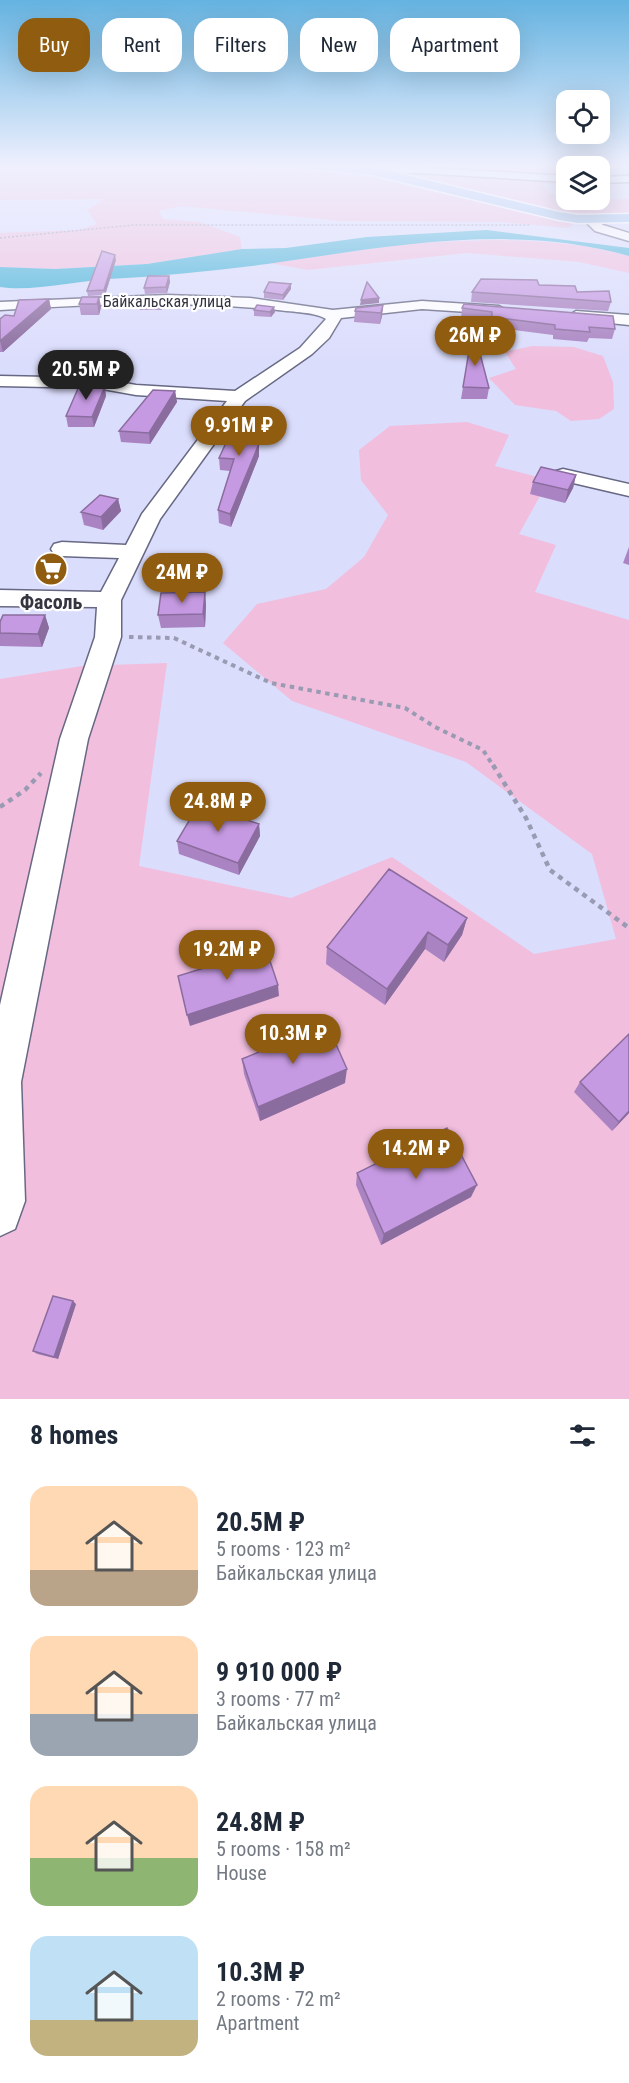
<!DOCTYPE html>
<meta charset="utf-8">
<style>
body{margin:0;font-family:"Roboto Condensed",sans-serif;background:#f6f6f7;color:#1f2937;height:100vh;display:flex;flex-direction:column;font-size:22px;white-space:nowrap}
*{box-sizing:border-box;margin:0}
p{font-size:20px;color:#747a83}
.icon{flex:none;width:33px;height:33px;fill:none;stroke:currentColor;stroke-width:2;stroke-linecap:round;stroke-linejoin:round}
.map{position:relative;height:1399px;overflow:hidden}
.side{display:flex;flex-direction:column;background:#fff;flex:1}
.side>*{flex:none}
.top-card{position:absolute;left:18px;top:18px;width:594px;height:54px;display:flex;gap:12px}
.tools{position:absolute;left:556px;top:90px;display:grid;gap:12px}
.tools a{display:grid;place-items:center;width:54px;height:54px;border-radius:12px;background:#fff;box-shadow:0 6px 24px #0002;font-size:30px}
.price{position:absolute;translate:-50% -51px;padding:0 14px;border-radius:21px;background:#905c0f;color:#fff;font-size:20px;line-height:39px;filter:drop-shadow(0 2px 3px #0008)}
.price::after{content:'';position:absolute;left:50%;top:36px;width:18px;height:14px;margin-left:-9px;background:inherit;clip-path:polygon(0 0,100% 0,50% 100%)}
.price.active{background:#222;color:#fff}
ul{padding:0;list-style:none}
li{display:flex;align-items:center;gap:18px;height:150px;padding:0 30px}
li span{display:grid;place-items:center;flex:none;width:168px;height:120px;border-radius:18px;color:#555}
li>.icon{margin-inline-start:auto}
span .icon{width:72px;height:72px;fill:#fffc;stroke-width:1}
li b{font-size:26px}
h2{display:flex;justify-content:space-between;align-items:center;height:72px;padding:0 30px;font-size:26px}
.tag{padding:0 21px;border-radius:18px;background:#fff;box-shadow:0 6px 24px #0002;font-size:21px;line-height:54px}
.tag.active{background:#905c0f;color:#fff}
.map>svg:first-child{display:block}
.green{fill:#f1bede}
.water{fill:#42b1d6}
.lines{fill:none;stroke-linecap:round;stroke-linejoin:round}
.minor-casing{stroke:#676883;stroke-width:3}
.major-casing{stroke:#fff;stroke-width:3}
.path-far2{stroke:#999bb2;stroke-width:1.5;stroke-dasharray:2 2;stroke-linecap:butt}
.path-far1{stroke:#999bb2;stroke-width:4;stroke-dasharray:4.5 4.5;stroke-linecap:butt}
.path{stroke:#999bb2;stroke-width:4.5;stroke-dasharray:5 5;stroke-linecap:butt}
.minor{fill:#fff;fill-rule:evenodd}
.major{fill:#9ac1ed;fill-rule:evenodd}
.wall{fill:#aa84c2}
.shaded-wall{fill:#8b6c9e}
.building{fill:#c69ae2;stroke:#8b6c9e;stroke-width:1.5}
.labels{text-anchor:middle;stroke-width:4.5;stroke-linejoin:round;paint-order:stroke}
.far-street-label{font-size:16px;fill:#343540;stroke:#fff}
.poi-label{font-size:20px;font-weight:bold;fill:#343540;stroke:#fff}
</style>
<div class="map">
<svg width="629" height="1399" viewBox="0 0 629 1399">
<rect width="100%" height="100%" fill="#dbddfc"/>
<path class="green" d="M0,165h226l89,4 55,8 204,46 -6,5 -67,-6 -159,-1 -161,-15 -22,5 4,8 36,3 41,15 2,12 -95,15 -92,5 -55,-2v-34l79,-3 18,-6 -10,-14 17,-11 -104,1z
M478,168l76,1 12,14 -24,1 7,9 18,4v3l62,-1v18c-79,2 -156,-23 -232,-42l3,-2 49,3z
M492,240c46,0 93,3 137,16v17l-50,-11 -112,-9 -159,17 -39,-7 142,-20z
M532,346l42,1 29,9 10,26 1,27 -15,10 -28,2 -15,-10 -41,-6 -26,-27 27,-9 -11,-17z
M467,422l42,13 -14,31 54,14 -30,54 37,11 -21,47 94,28v779h-629v-720l82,-13 85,-3 -28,203 152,32 101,-41 142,97 82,-15 -24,-85 -126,-92 -174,-61 -69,-58 34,-39 69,-15 38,-32 24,-42 -27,-35 -2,-30 31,-24z"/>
<path class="water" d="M487,230l142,18v8c-118,-34 -243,-9 -362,8 -52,7 -105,12 -158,15 -34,2 -77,13 -109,8v-20l55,2 92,-5 95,-15 44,-1 81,-11z"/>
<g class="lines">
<g class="minor-casing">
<path id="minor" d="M418,167l149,9v6l-149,-9 -45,1 -5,-3 5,-3z
M629,176v6l-29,1v-6z
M589,215l14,10 26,8v8l-34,-10 -12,-12z
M167,295l83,3 83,12 89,-9 77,5 7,4 -7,4 -77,-5 -81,9 -12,20 -17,16 -67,47 -85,118 -39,81v37l-33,102 -67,343 4,119 -10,28 -15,7v-231l60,-266 35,-102 2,-30 -97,-1v-16l101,2 18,-34 -57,-2 -8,-2 -3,-5 3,-5 8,-2 64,3 16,-31 85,-113 -91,-6 -39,-7 -97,-2v-10l97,2 39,7 99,6 65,-43 26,-29c-10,-7 -34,-7 -48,-9 -93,-10 -185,-6 -278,0v-8z
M576,311l53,4v10l-58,-6 -3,-3z
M563,469l66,15v12l-73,-17 -3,-4 3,-4z"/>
</g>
<g class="major-casing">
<path id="major" d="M301,165l72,2 186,45 19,3 51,-1v8l-51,1 -19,-3 -186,-45 -66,-6z"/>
</g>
<path class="path-far2" d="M0,238l134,-13h396"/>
<path class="path-far1" d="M129,637l45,1 97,45 134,25 30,19 48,23 11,17"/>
<path class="path" d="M493,765l33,53 24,52 79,58
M0,807l25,-17 16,-17"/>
<use href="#minor" class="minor"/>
<use href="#major" class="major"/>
</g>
<path class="wall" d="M116,260l-11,35 -17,1 -1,-5z
M169,276l1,6 -3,11 -22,1 -1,-6z
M291,284v5l-8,11 -19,-2v-6z
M539,285l38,7 34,10 -3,9 -137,-9 1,-10z
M99,297l2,10 -2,8h-18l-2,-11z
M49,299l2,10 -48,43h-3v-33l14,-3z
M163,301v5l-1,4h-22l-1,-5z
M383,305l-1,11 -2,8 -26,-2 1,-11z
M462,308l153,21 -3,10 -23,-1 -2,4 -34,-3v-4l-63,-8 1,-5 -30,-4z
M254,310l21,2 -4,5 -17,-1z
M473,327l16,61 -2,11h-26z
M175,391l2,11 -27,42 -29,-2 -2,-11z
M106,396l-12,31h-26l-2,-11z
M262,413l1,11 -9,19 5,1v12l-28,71 -12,-4 -1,-13 12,-39 -10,-1 -1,-12z
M576,475l-3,13 -8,15 -35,-9 3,-12z
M118,499l3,12 -18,19 -19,-5 -3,-13z
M629,547v18l-6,-2z
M205,592l1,13 -1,22 -44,1 -3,-13z
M45,615l4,13 -7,19 -42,-1v-24z
M259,824l1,12 -21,39 -60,-21 -2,-13z
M467,918l-5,17 -18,27 -19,-13 -40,56 -59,-41 1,-17z
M242,1059l103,24 -85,38 -16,-47z
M580,1082l49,31 -17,18 -38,-39z
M357,1173l114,24 -90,48 -25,-60z
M76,1304l-18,55 -21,-5 -4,-3z"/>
<path class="shaded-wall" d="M115,255l1,5 -11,35 -1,-5z
M169,276l1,6 -3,11 -1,-6z
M291,284v5l-8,11v-5z
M99,297l2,10 -2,8 -2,-11z
M379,298v5l-19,2 1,-5z
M49,299l2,10 -48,43 -3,-11z
M383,305l-1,11 -2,8 1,-11z
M274,307l1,5 -4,5 -1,-5z
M105,386l1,10 -12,31 -2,-10z
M175,391l2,11 -27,42 -1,-11z
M262,413l1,11 -15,31 -1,-12z
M259,444v12l-28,71 -1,-13z
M576,475l-3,13 -8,15 3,-13z
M118,499l3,12 -18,19 -2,-13z
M205,592l1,13 -1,22 -2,-13z
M45,615l4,13 -7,19 -4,-13z
M259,824l1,12 -21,39 -1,-12z
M467,918l-5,17 -18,27 4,-17z
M428,932l-3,17 -40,56 2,-16z
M278,985l1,11 -89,30 -3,-11z
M347,1069l-2,14 -85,38 -2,-14z
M629,1111v2l-17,18 7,-9z
M477,1185l-6,12 -90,48 3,-11z
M73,1301l3,3 -18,55 -4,-2z"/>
<path class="building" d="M102,251l13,4 -11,35 -17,1z
M148,276h21l-3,11 -22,1z
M481,279l56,1 2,5 36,1 2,6 32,-1 2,11 -139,-10z
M269,282l22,2 -8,11 -19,-3z
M367,282l12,16 -18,2z
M82,297h17l-2,7h-18z
M49,299l-49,42v-22l5,-4 9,1 5,-16z
M140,301h23l-1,4h-23z
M464,304l149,12 2,13 -26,-2 1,5 -35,-3v-4l-63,-8v-5l-30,-4z
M257,305l17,2 -4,5 -16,-2z
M383,305l-2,8 -26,-2 1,-3z
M473,327l16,61 -26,-1z
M80,384l25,2 -13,31 -26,-1z
M153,390l22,1 -26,42 -30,-2z
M241,410l21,3 -15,30 12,1 -29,70 -12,-4 16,-51 -15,-1z
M541,467l35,8 -8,15 -35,-8z
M100,495l18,4 -17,18 -20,-5z
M205,592l-2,22 -45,1 3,-22z
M3,615h42l-7,19 -38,-1v-11z
M199,804l60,20 -21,39 -61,-22z
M389,869l78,49 -19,27 -20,-13 -41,57 -60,-42z
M266,949l12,36 -91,30 -9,-39z
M327,1024l20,45 -89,38 -16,-48z
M629,1034v77l-10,11 -39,-40z
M447,1128l30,57 -93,49 -27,-61z
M53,1296l20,5 -19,56 -21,-6z"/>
<linearGradient id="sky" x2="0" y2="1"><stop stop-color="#65b3e1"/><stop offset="0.46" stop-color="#eff0fe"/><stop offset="1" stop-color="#eff0fe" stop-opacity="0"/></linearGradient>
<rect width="629" height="361" fill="url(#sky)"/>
<defs>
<g id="supermarket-disc" transform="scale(1.725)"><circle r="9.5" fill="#905c0f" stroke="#fff"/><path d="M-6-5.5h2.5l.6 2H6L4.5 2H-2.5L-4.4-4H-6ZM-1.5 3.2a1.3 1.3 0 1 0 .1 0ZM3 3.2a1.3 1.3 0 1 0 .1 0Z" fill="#fff"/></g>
</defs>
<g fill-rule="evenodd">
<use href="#supermarket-disc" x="51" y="569"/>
</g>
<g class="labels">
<g class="far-street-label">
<text x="167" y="307">Байкальская улица</text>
</g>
<g class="poi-label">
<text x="51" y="609">Фасоль</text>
</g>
</g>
</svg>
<div class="tools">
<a><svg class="icon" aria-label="locate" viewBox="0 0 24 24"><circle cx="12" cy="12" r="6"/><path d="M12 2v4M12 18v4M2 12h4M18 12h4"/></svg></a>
<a><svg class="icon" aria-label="layers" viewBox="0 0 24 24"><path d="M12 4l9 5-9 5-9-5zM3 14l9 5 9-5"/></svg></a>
</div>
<b class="price" style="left:475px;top:367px">26M ₽</b>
<b class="price active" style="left:86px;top:401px">20.5M ₽</b>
<b class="price" style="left:239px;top:457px">9.91M ₽</b>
<b class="price" style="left:182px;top:604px">24M ₽</b>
<b class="price" style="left:218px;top:833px">24.8M ₽</b>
<b class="price" style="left:227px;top:981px">19.2M ₽</b>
<b class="price" style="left:293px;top:1065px">10.3M ₽</b>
<b class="price" style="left:416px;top:1180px">14.2M ₽</b>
<div class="top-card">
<a class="tag active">Buy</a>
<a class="tag">Rent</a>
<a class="tag">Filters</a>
<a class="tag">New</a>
<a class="tag">Apartment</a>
</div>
</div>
<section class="side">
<h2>8 homes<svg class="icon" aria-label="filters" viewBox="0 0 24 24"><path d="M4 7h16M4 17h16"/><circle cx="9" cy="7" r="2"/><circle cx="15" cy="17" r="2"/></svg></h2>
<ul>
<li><span style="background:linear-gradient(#ffd9b3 70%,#b9a48a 0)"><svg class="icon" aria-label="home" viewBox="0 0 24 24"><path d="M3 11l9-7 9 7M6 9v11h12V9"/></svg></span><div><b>20.5M ₽</b><p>5 rooms · 123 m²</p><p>Байкальская улица</p></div></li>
<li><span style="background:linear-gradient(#ffd9b3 65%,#9aa5b1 0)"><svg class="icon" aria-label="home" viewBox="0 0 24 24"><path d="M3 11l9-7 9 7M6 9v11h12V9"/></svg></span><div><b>9 910 000 ₽</b><p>3 rooms · 77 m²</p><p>Байкальская улица</p></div></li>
<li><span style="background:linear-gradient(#ffd9b3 60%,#8fb573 0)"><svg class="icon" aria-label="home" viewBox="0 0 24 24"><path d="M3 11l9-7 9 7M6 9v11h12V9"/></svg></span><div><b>24.8M ₽</b><p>5 rooms · 158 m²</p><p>House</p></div></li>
<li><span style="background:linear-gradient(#bfe0f5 70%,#c2b280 0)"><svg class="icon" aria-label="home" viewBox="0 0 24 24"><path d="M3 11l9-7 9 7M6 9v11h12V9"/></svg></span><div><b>10.3M ₽</b><p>2 rooms · 72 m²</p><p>Apartment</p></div></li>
</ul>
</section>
